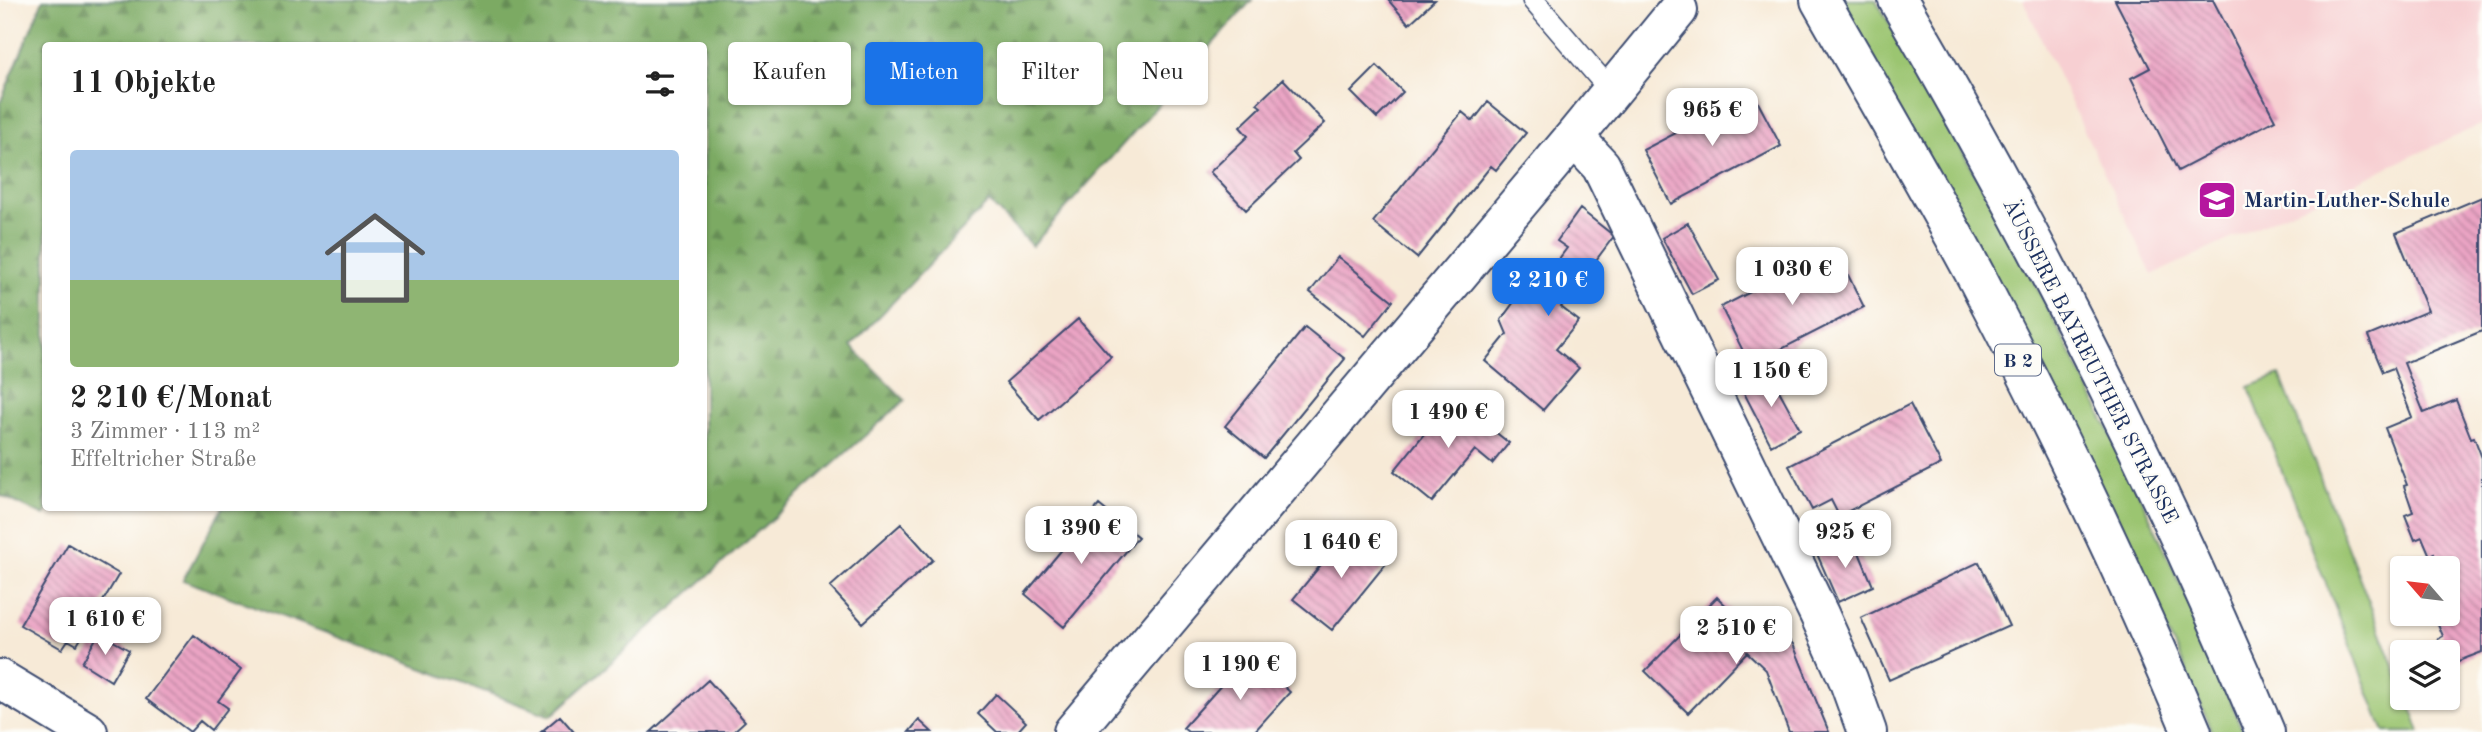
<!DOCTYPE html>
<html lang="de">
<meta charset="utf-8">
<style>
body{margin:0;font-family:"Old Standard TT",serif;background:#f2f2f2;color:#222;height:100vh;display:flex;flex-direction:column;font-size:26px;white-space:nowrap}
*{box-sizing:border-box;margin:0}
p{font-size:23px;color:#767676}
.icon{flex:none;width:38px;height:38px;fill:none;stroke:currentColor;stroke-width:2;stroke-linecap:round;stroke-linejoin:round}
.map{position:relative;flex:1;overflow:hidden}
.panel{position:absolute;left:42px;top:42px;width:665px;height:469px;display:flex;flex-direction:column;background:#fff;border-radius:7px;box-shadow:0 2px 5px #0004}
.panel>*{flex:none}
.banner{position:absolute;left:728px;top:42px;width:665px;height:63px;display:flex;gap:14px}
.needle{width:46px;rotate:298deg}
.buttons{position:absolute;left:2390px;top:556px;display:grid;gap:14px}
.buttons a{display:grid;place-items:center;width:70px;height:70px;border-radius:7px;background:#fff;box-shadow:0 2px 5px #0004;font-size:35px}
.price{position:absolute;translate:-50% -60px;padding:0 16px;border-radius:14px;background:#fff;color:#222;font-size:23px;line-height:46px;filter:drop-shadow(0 2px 4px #0008)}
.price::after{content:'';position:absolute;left:50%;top:42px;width:21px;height:16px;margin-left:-10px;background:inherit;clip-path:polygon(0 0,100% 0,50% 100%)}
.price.on{background:#1a73e8;color:#fff}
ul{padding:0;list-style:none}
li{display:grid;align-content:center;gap:14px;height:371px;padding:0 28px}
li+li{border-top:2px solid #e0e0e0}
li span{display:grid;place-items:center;height:217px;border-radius:7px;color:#555}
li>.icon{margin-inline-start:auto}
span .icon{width:126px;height:126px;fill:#fffc;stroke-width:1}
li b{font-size:30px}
h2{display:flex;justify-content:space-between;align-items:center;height:84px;padding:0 28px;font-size:30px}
.tag{padding:0 24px;border-radius:7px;background:#fff;box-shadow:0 2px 5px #0004;font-size:24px;line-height:63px}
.tag.on{background:#1a73e8;color:#fff}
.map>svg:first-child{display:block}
.built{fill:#f7cfd2}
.grass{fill:#9bc571;stroke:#5b7a68;stroke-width:2}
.forest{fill:url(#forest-firs);stroke:#4c6c60;stroke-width:2}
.building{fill:url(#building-back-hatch)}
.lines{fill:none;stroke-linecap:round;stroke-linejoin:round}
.service-casing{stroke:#3c4b70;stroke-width:24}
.minor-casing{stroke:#3c4b70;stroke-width:42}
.primary-casing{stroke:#3c4b70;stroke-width:42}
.service{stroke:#fff;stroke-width:21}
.minor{stroke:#fff;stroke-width:38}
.primary{stroke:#fff;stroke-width:38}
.labels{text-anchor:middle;stroke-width:5;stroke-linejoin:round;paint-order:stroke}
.shield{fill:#fdfcf7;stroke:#5f6c8c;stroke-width:2}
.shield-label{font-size:19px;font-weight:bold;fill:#1b2f5e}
.poi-label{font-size:21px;font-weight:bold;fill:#1b2f5e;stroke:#fdfcf7;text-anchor:start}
.street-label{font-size:21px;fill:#1b2f5e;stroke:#fdfcf7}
</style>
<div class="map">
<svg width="2482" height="732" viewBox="0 0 2482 732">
<defs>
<pattern id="forest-firs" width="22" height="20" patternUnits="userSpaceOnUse" patternTransform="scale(1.75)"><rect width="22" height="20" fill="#7caa63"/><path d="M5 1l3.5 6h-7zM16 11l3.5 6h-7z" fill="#658b55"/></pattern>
<pattern id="building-back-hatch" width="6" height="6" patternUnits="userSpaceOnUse" patternTransform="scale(1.75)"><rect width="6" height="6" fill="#eba4c4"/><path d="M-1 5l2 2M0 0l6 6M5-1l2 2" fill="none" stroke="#be86a2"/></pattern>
</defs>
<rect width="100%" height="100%" fill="#fdfcf7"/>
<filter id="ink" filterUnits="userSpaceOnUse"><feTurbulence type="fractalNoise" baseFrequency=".0143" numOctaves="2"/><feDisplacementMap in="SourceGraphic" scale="14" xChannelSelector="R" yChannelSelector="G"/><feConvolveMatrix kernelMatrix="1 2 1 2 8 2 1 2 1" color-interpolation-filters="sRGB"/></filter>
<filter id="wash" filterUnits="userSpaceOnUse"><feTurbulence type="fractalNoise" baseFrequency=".00686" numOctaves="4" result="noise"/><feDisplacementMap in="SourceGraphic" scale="28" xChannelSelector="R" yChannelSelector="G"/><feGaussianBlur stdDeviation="1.57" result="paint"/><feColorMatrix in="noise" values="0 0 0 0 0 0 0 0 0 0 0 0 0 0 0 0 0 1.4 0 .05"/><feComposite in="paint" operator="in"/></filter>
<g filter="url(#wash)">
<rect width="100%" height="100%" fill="#f7ead7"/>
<path class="built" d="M2023,0h459v124l-330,151z"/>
<path class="grass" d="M1841,0h35c67,116 134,232 194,352 63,124 121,251 173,380h-31l-30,-71z
M2280,375l123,314v9h4l13,34h-36l-135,-345z"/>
<path class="forest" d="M43,0h1209l-220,246 -43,-44 -138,144 54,54 -354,316 -368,-136 39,-72h482v-462h-658v462h2l-4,8 -44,-21v-392z"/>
<g id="blocks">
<path class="building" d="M1388,0h47l-26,24z
M2115,0h98l62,120 -97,51 -47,-93 19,-10z
M1377,66l26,26 -26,26 -26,-26z
M1283,79l42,44 -32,30 6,7 -53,50 -36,-38 38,-36 -8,-9 21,-20 -4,-3z
M1753,93l28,53 -110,58 -28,-54z
M1488,102l38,31 -30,37 -5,-4 -74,92 -44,-36 89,-110 11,9z
M2482,197v134l-78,32 20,50 32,-13 15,38 3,-1 8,21v194l-34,13v-12h-5l-5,-14 5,-3 -9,-22h14v-18h2l-2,-27h-8l-6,-15 -4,2 -8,-19 -7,3 -10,-25 8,-3 -9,-26 3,-1 -22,-57 27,-11 -19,-49 -10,4 -15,-36 60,-25 -32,-78z
M1580,209l34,27 -53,71 18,14 -23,28 23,19 -36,42 -58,-49 22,-27 -6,-14 26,-36 8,7 32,-43 -10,-7z
M1688,223l31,57 -27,14 -30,-56z
M1835,249l29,58 -114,58 -29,-58z
M1338,257l55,44 -28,35 -55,-44z
M1078,319l33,38 -72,63 -33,-38z
M1305,327l40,32 -81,99 -39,-32z
M1770,374l30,55 -29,16 -29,-56z
M1453,398l56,45 -17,21 -17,-14 -43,52 -38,-31z
M1910,404l31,60 -102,52 -8,-16 -19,10 -23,-44z
M1099,505l39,32 -74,90 -39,-33z
M901,524l32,36 -70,63 -33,-36z
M1350,529l39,31 -57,70 -39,-31z
M1853,538l20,48 -35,16 -21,-48z
M68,544l51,30 -42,71 -9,-5 -6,9 -42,-24z
M1979,562l30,64 -120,54 -28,-62z
M1717,597l43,41 13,-13 20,19 36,88h-40l-23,-62 -19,-18 -59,61 -43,-42z
M99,633l30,17 -18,31 -29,-18z
M194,635l47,35 -23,31 10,7 -17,22 -11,-9 -10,11 -44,-33z
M1248,655l42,37 -36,40h-66l-5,-4z
M708,680l37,41 -12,11h-82z
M996,694l30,28 -9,10h-20l-19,-18z
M560,716l14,16h-33z
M919,720l13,12h-23z"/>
</g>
</g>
<g filter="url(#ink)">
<use href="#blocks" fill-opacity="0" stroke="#3c4b70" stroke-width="2"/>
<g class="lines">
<g class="service-casing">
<path id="service" d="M1533,0l78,91"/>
</g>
<g class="minor-casing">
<path id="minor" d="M1574,137l27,29 218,448 29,65 19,53
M0,679l88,53
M1073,732l501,-595 104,-127"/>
</g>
<g class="primary-casing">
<path id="primary" d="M1820,0c53,93 108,186 159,282 77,147 149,296 213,450
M1898,0c138,236 262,480 367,732"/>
</g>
<use href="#service" class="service"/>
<use href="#minor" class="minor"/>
<use href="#primary" class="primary"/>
</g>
</g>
<defs>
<g id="school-square" transform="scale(2.0125)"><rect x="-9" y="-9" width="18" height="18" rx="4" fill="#b5179e" stroke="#fdfcf7"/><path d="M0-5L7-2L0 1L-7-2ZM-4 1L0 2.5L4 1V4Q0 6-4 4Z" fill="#fff"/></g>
</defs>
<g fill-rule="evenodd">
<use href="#school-square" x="2217" y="200"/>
</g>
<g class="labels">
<rect class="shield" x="1995" y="344.5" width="46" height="31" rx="5"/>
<g class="shield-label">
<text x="2018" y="367">B 2</text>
</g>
<g class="poi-label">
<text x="2244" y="207">Martin-Luther-Schule</text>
</g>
<g class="street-label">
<text transform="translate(2091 361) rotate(63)" y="7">ÄUSSERE BAYREUTHER STRASSE</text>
</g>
</g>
</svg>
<div class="buttons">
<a><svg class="needle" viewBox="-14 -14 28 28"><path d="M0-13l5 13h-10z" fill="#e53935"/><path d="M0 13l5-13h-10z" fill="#767676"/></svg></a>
<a><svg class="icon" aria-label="layers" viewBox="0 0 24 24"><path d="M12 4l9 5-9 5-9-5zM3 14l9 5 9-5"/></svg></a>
</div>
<b class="price" style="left:1712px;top:148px">965 €</b>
<b class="price" style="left:1792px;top:307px">1 030 €</b>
<b class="price on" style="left:1548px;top:318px">2 210 €</b>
<b class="price" style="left:1771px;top:409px">1 150 €</b>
<b class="price" style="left:1448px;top:450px">1 490 €</b>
<b class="price" style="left:1081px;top:566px">1 390 €</b>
<b class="price" style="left:1845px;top:570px">925 €</b>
<b class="price" style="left:1341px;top:580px">1 640 €</b>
<b class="price" style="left:105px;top:657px">1 610 €</b>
<b class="price" style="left:1736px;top:666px">2 510 €</b>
<b class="price" style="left:1240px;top:702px">1 190 €</b>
<div class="banner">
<a class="tag">Kaufen</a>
<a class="tag on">Mieten</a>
<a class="tag">Filter</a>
<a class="tag">Neu</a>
</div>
<section class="panel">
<h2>11 Objekte<svg class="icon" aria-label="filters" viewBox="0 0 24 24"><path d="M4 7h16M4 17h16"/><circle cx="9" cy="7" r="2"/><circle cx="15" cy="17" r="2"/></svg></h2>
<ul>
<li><span style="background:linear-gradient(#a9c7e8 60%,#8fb573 0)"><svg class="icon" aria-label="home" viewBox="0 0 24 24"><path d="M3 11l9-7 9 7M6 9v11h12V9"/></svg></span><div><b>2 210 €/Monat</b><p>3 Zimmer · 113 m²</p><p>Effeltricher Straße</p></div></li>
</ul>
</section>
</div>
